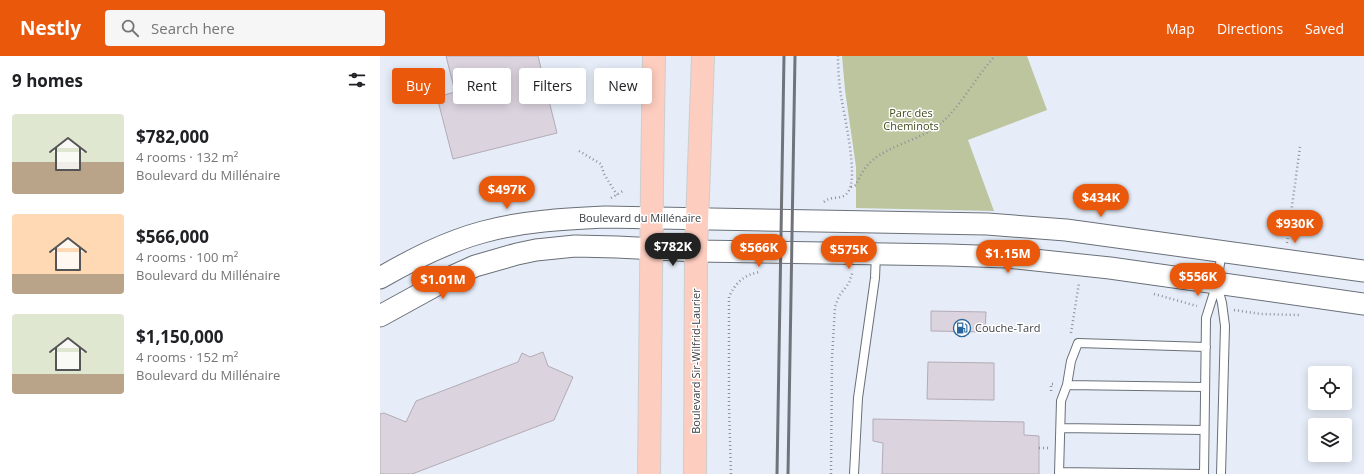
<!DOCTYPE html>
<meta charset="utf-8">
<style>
body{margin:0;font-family:"Open Sans",sans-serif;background:#f6f6f6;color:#202124;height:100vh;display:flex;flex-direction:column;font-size:15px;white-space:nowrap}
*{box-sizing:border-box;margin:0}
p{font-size:13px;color:#757577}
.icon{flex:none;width:22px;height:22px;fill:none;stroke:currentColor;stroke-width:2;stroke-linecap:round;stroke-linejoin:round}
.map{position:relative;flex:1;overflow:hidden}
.panel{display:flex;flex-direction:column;background:#fff;width:380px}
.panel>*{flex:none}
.top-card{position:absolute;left:12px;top:12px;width:380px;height:36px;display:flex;gap:8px}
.controls{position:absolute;left:928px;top:310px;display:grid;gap:8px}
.controls a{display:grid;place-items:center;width:44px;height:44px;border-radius:4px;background:#fff;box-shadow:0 2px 10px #0003;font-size:20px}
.price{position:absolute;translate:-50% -34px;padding:0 9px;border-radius:14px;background:#ea580c;color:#fff;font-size:13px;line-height:26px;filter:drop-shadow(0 1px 2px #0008)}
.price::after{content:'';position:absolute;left:50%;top:24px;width:12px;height:9px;margin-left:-6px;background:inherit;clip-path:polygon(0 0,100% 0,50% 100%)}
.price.on{background:#222;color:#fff}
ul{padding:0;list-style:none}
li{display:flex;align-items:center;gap:12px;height:100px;padding:0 12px}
li span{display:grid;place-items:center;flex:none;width:112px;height:80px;border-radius:4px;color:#555}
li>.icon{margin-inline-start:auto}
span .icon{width:48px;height:48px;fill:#fffc;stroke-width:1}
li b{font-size:17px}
h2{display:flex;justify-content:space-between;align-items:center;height:48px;padding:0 12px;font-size:17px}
.chip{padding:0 14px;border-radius:4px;background:#fff;box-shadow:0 2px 10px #0003;font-size:14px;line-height:36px}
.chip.on{background:#ea580c;color:#fff}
header{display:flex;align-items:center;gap:24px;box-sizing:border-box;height:56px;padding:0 20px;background:#ea580c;color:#fff}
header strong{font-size:19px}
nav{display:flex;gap:22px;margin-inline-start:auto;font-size:14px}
.search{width:280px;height:36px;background:#f6f6f6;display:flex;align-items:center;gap:10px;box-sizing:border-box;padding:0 14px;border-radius:4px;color:#757577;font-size:15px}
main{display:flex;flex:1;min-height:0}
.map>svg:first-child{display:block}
.green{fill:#bcc59e}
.building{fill:#dbd3dd;stroke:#b3abb5}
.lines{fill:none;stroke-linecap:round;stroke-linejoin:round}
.service-casing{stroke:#6a7079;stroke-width:10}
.tertiary-casing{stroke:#6a7079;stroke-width:23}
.primary-casing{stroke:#cccdce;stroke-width:24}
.path{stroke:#8e939a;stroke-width:2.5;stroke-dasharray:1 3;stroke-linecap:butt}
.service{stroke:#fff;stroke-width:8}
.tertiary{stroke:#fff;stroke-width:21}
.primary{stroke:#fdcdbf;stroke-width:22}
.rail{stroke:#70747a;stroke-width:3}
.labels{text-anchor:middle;stroke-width:3;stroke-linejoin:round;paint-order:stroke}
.park-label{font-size:11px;fill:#424a1a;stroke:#fff}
.street-label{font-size:11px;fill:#3a3d41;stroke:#fff}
.poi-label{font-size:11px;fill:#3a3d41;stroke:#fff;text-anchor:start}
</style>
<header>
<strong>Nestly</strong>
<div class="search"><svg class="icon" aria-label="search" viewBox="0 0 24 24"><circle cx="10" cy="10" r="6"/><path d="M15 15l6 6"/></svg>Search here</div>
<nav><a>Map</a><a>Directions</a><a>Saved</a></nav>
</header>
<main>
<section class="panel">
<h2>9 homes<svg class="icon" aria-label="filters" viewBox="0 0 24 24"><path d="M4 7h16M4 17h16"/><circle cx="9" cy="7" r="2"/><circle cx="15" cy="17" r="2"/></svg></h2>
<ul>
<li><span style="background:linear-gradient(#dfe7d0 60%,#b9a48a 0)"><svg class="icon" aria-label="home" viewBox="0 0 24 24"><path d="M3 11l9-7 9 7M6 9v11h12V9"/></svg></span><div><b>$782,000</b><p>4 rooms · 132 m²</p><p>Boulevard du Millénaire</p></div></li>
<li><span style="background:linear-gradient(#ffd9b3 75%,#b9a48a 0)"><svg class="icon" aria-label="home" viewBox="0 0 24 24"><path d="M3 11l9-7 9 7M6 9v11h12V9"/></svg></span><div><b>$566,000</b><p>4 rooms · 100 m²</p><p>Boulevard du Millénaire</p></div></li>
<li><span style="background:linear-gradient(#dfe7d0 75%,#b9a48a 0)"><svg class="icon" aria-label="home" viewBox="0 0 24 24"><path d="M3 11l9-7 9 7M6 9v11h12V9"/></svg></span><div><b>$1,150,000</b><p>4 rooms · 152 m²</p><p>Boulevard du Millénaire</p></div></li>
</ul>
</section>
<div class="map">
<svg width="984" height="418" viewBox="0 0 984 418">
<rect width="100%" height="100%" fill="#e6edf8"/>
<path class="green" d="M462,0h185l20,54 -79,30 26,71 -138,-3v-41l-11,-77z"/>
<path class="building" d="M66,0h92l19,77 -104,26 -16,-62 18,-5z
M551,255l55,1 -1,20 -54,-1z
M163,296l5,14 25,11 -19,43 -142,54h-32v-60l4,-1 22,9 10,-21 102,-39 4,-9 8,4z
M548,306l66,1v37l-67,-1z
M493,363l151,3v13l15,1v38h-157l1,-31 -10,-2z"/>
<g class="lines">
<g class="service-casing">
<path id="service" d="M837,228l5,19 3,23 -4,148
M687,329l138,2
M681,372l143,2
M679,416l142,2
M474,418l4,-76 17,-120 1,-24
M679,418l2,-73 6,-16 4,-24 7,-18 128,4
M824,418l2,-156 11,-35 5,-32"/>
</g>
<g class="tertiary-casing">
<path id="tertiary" d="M0,222c33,-19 66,-36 103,-46 40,-11 81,-13 122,-15l382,7 79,6 298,41
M0,260l71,-39 24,-11 42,-12 19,-4 39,-4 42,1 79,4 253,4 57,2 104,11 254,36"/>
</g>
<g class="primary-casing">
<path id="primary" d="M269,418l3,-291 2,-127
M315,418l1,-223 7,-195"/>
</g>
<path class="path" d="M163,21l33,-8
M199,95l22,13 3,10 13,21
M471,131l5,-2c4,-9 9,-19 17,-25 16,-14 45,-20 63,-33 23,-16 39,-50 59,-71
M231,142l12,-7
M444,146c7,-7 18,-1 24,-10 11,-15 -4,-77 -7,-96 -2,-13 -3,-27 -3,-40
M907,187l13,-96
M774,238l43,12
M854,254l27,4 38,1
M691,277l8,-50
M671,335v-7h4
M659,392h10
M351,418l-2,-67v-110c6,-14 16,-23 31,-25
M451,418l1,-116 3,-51 4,-11 10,-13 4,-12"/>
<use href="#service" class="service"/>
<use href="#tertiary" class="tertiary"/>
<use href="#primary" class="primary"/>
<path class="rail" d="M397,418l7,-418
M408,418l7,-418"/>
</g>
<defs>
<g id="fuel-ring" transform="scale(0.9)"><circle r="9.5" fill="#fff" stroke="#28669d" stroke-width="1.5"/><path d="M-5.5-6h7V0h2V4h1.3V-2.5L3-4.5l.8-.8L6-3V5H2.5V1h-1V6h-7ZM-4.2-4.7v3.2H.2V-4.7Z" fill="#28669d"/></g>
</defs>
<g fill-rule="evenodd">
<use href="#fuel-ring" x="582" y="272"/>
</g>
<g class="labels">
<g class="park-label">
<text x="531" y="61">Parc des<tspan x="531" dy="13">Cheminots</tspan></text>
</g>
<g class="street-label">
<text x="260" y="166">Boulevard du Millénaire</text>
<text transform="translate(316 305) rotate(-90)" y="4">Boulevard Sir-Wilfrid-Laurier</text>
</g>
<g class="poi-label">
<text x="595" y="276">Couche-Tard</text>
</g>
</g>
</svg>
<div class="controls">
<a><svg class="icon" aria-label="locate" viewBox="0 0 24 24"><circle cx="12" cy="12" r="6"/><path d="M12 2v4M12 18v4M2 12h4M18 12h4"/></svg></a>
<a><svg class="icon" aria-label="layers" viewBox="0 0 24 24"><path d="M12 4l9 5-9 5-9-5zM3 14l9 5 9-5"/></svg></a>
</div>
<b class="price" style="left:127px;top:154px">$497K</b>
<b class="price" style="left:721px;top:162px">$434K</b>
<b class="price" style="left:915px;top:188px">$930K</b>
<b class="price on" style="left:293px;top:211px">$782K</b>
<b class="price" style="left:379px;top:212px">$566K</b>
<b class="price" style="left:469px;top:214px">$575K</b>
<b class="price" style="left:628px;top:218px">$1.15M</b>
<b class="price" style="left:818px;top:241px">$556K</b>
<b class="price" style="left:63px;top:244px">$1.01M</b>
<div class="top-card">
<a class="chip on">Buy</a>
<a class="chip">Rent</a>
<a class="chip">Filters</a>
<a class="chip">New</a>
</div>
</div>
</main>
